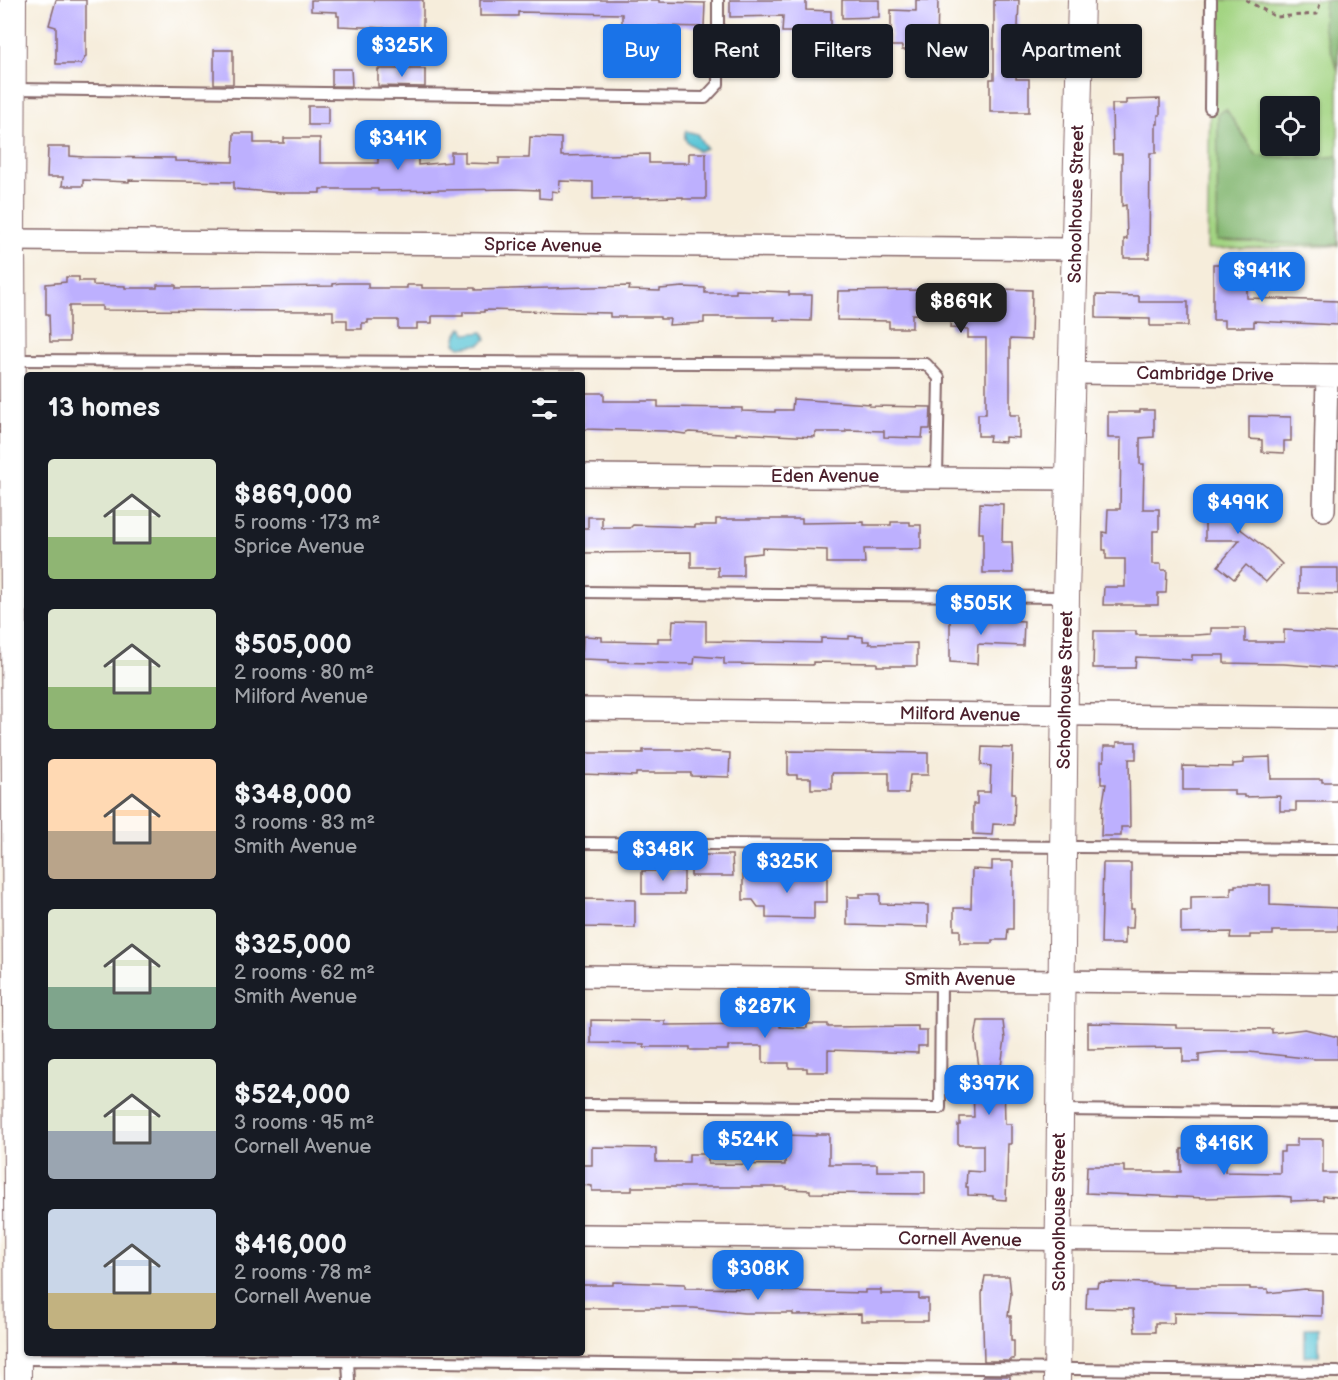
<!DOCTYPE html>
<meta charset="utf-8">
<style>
body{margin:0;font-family:"Balsamiq Sans",sans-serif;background:#20242c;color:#f1f3f6;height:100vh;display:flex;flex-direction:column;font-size:22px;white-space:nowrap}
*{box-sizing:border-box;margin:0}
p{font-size:20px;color:#9ea1a6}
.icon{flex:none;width:33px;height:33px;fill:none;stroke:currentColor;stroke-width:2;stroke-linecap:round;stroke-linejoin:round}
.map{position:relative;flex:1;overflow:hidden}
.side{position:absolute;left:24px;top:372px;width:561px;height:984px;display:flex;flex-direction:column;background:#171b24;border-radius:6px;box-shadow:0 2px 4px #0004}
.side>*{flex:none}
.guide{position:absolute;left:603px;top:24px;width:570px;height:54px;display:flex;gap:12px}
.buttons{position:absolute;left:1260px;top:96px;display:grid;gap:12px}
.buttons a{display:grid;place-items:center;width:60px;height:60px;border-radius:6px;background:#171b24;box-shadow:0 2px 4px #0004;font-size:30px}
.price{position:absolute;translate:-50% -51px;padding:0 14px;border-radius:12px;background:#1a73e8;color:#fff;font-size:20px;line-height:39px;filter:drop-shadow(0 2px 3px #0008)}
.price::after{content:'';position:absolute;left:50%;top:36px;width:18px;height:14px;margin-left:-9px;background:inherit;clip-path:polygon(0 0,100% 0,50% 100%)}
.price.current{background:#222;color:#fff}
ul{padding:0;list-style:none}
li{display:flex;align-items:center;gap:18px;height:150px;padding:0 24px}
li span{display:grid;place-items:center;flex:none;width:168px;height:120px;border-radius:6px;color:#555}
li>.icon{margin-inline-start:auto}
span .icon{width:72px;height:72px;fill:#fffc;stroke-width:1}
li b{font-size:26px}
h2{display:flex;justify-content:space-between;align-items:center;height:72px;padding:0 24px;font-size:26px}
.tag{padding:0 21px;border-radius:6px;background:#171b24;box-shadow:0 2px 4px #0004;font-size:21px;line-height:54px}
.tag.current{background:#1a73e8;color:#fff}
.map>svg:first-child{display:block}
.green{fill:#a3d482;stroke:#767a56;stroke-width:1.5;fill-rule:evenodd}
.forest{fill:#82b670;stroke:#666a4e;stroke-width:1.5}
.water{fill:#5cc6d7;stroke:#537281;stroke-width:1.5}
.building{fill:#bdb0fe}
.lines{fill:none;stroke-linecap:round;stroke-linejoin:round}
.service-casing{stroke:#866769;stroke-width:14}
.minor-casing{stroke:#866769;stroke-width:24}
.tertiary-casing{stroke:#866769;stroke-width:28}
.path{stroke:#866769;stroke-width:3;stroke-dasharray:4.5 4.5;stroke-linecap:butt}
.service{stroke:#fff;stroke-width:10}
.minor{stroke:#fff;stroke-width:21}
.tertiary{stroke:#fff;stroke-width:26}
.labels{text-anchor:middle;stroke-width:5;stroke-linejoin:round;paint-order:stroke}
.street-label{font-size:18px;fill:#4a1f2b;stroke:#fff}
</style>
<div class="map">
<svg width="1338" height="1380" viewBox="0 0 1338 1380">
<rect width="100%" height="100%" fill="#fff"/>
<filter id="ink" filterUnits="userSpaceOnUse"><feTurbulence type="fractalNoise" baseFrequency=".0167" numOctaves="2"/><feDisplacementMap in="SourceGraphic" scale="12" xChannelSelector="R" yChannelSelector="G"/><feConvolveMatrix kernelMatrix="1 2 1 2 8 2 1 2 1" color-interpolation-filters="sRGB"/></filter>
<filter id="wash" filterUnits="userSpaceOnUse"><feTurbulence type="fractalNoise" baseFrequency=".008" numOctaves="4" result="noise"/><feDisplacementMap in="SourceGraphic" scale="24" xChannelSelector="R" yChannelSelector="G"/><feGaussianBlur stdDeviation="1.35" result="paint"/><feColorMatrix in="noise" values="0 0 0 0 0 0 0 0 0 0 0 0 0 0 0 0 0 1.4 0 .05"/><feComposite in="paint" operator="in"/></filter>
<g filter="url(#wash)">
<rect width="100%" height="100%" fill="#f6eddb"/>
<path class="green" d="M1212,0h126v246l-131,3zM1270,106h40v40h-40z"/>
<path class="forest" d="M1325,0h13v71l-15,-44z
M1226,109l31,47 62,2 19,-2v89l-121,-4 1,-127z"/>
<path class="water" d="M686,131l11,3 9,14 -8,3c-6,-8 -17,-8 -12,-20z
M461,328h2l4,6 16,-2 3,7 -6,5 -20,3 -5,-4 2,-9z
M1305,1328h14v28h-14z"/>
<g id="blocks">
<path class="building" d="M56,0h30v56l-5,8h-25v-37l-7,-2z
M311,0h112v44h-39v-16l-45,-2v-10h-2v-4l-26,-1z
M480,0h179v2l46,1 -1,24 -45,-1v9h-8l-13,13 -16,-16v-18l-104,-2v4h-38z
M730,0h76v10l25,1v21h-49l1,-16 -53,1z
M842,0h37v17l-37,1z
M916,0h22l-1,47 -14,-1 -8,2v2h-13v-4h-11v-36l25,1z
M994,0h25l-3,79h13v33h-39v-33h4z
M214,50h19v34h-19z
M332,69h19l1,17h-20z
M378,69h47v18l-47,-1z
M1160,99v16h-2v9h-2v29h-6l-1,105h-25v-19h3l-1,-34 -4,1v-52h-9l-1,-50h14v-4z
M308,106h20v19h-20z
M234,133h20v10h30v-5h36v25h58v-8h26v-9h14v19l33,-3v-10h14v11l34,1v-6h30l1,-21 31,1v18l88,-2v9h40v-10h17v46h-23v-2l-90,2v-17l-33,-1 -1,11 -7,-1v8l-13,-1v-8l-26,-1 -135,2v-2h-58v4h-39l-47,-4v-7l-105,-2v2l-46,-2v6h-21l1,-9h-16l1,-30h22v9l14,1 91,1v3l58,1z
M1213,264h34v34l91,3v24l-84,-4v6h-30v-7h-11z
M66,277h13v4h14v4l32,1v2h32v-3h19v3l157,-2v-2l7,-1h28v5h39v-3h15v3h53v2l155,-4 -1,4 31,1v-2l23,-2 22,1v5h31v-3l53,2v3h23l-1,26 -37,-1 1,-3h-71v6l-35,2 1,-6h-10v-2h-50v-4l-126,-3v2h-21v4h-31v7h-15v6h-19v-9h-30v3h-6v6h-15v-9h-14v-9l-231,-1v-4h-33v36h-19l-1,-28h-3v-30l20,-2z
M998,289l34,1 -1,50 -21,-1v76h9v23l-14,-1v5l-16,-1 1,-5h-12v-22h8v-76h-18v-9l-18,-1 1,-13 -39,-1v14h-23v-7l-52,-1 1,-29 84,-1v4h30v-4l46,2z
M1096,295l43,1v6h49v24h-38v-7l-54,-1z
M582,393h22v8h54v6l84,1v3l33,1v-2h17l1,-11 77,5 -1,2 62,1 -1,22h-7l-1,9 -38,-1v-6l-38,-1v2h-31v5l-79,-4v2l-46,-3 -5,2 -20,-3 -82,-2z
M1140,410h14v27l-14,1v26h4l-1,45h16v22h-6v33h8v6h6l-1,23h-8v12h-55l1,-18h21v-28h-19v-9h-3v-18l4,1 1,-24h12l1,-71h-13v-26h32z
M1249,416l42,1v24h-7v12l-22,-1v-12l-13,-1z
M1209,492h46v26h-29l42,32 14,14 -16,18 -20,-17 -12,14 -16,-13 22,-26h-35v-22h4z
M980,503l23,1 -1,38h10l1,31h-30v-40h-4z
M588,517h14v11h28l3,-3 62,2v-2h21v-6h86v4l62,-1v3h27v-3h19v3h11v24h-57l1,14h-38v-13l-65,-2v5l-19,2v21h-25v-9h-27v-15l-109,1v-25h6z
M1299,568h39v26l-39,-1z
M950,617l74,4 -1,25 -45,-2 -1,20 -27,-2z
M673,620l33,1v20l115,2v-5l28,1v-3l14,1v4h6v3l48,-1v23h-40v-3l-64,-1v3l-89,-1v-6l-29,-2 -1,8 -85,-2v-2l-27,-1 1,-23 19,1v4l56,1v-4h14z
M1211,628h34v14h39v-12l54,3v35l-54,-4 -60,-1v-8h-32v5l-56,-3 -1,11h-42l1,-37h42v4h60l15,-1z
M1117,742h19v17h-7l1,68h-9v9h-20l1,-28 4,-24h-5v-23h3v-15h13z
M982,747l31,1 -1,45h3l-1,32 -21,-1 -1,11 -19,-1v-30h4v-12h13l1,-26 -10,-1z
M643,750h42l45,3 -1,24 -38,-1v-3h-55v3l-54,-2v-21h61z
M788,751l140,2v22h-18l-2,18h-19v-20h-57v16h-21v-11h-14v-3h-9z
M1270,757l1,22h51v3h16v20h-42v9h-16v-15l-36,1v-2h-10v-5h-51v-24l50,1v-3l11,-1v-5z
M691,855h41l1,21h-42z
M992,861h21v68h-5l-1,11h-15v3h-32v-13h-6v-22h17l1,-39 20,1z
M1103,863h28v46h3l-1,19h-8v16h-24z
M642,871h42v23h-42z
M809,871l18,4v27h-13v17l-48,-1v-11h-8l-5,-7h-10v-25l18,-1 30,2v-2h15z
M1235,885h35v20l68,3v23h-65v4h-23v3h-20l1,-6 -50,1v-22h10v-14l40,-1v-9h4z
M860,894h20v10l48,1v22l-81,-2v-28h13z
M582,899l53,1v28l-53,-1z
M591,1020l74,1v4l115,-1v3l27,1v-4h21v3l90,-1v4h9v16h-9v7l-90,-3v22h-21v-4h-18v-5h-26v-17h-35v4h-38v-3h-46v-3l-53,-1z
M978,1021h25l2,18 -6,41h5l1,44h6v20h-3l-2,56 -13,-1v-3l-25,-1v-8h-2l1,-16 16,1v-27h-25v-20h2v-8h14l-1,-29 6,-1v-6h2l-6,-42z
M1088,1023l88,2v3l96,1v4l33,-4 33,8v22h-23l-66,-7h-32l-18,2v8h-16v-14l-95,1z
M816,1134h13v30h48v7h48v23l-115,-1v-3l-23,-1v-2h-155v4h-40v-5l-10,-1v-20h10v-18l64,1v14h33v-8h19v10l77,1v-30l31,1z
M1191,1136h24v9h10v27l55,1v-21h4v-6h13v-7h26v34h15v24l-15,-1v4l-32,1v-4l-11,-1 -75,2 -119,-5 1,-27h37v6h57v-23h10z
M985,1276h24l2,18 -3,22h3v25h3v18h-3v2h-27l-2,-67z
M613,1282l72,2v4l76,1v-2h23v4l81,2v-3h16v4h38v5h9v22h-67v-7l-68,1v-2h-49l-50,-5h-112v-23h31z
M1098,1282l54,1v1l22,1v2h76v2h18v4l36,-4 18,1v26l-148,-3v10h-19v9h-20l-2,-23 -47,-1 1,-21h10z
M983,1376h27v4h-27z"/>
</g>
</g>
<g filter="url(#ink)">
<use href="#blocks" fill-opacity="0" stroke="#866769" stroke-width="1.5"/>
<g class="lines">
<g class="service-casing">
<path id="service" d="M13,89l692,9 13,-14v-84
M1210,108l1,-108
M13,360l913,4 13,14 -2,99
M582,592l484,5
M582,843l756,6
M582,1105l358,3 1,-129
M1059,1110l279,3
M19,1359l329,2
M349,1380l-1,-19 990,11"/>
</g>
<g class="minor-casing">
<path id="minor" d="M12,240l1063,9
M1073,373l265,3
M0,470h27
M582,475l487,4
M1324,510l3,-134
M582,709l756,9
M582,976l756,8
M582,1235l756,7"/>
</g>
<g class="tertiary-casing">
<path id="tertiary" d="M13,0l-1,240 6,1140
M1057,1380l9,-783 15,-597"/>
</g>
<path class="path" d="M1246,0l30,17 41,-3 4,-14"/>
<use href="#service" class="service"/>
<use href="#minor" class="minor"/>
<use href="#tertiary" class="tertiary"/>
</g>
</g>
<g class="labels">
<g class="street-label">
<text transform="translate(1076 204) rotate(-89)" y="6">Schoolhouse Street</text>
<text transform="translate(543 245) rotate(1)" y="6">Sprice Avenue</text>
<text transform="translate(1205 374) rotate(1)" y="6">Cambridge Drive</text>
<text x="825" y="482">Eden Avenue</text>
<text transform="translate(1065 690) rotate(-89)" y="6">Schoolhouse Street</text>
<text transform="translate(960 714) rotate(1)" y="6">Milford Avenue</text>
<text x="960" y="985">Smith Avenue</text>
<text transform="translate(1059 1212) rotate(-90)" y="6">Schoolhouse Street</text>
<text transform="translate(960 1239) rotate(1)" y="6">Cornell Avenue</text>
</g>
</g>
</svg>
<div class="buttons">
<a><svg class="icon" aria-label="locate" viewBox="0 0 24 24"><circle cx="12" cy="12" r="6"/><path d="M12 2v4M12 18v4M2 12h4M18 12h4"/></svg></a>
</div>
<b class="price" style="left:402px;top:78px">$325K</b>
<b class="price" style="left:398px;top:171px">$341K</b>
<b class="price" style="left:1262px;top:303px">$941K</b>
<b class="price current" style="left:961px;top:334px">$869K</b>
<b class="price" style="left:1238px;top:535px">$499K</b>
<b class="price" style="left:981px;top:636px">$505K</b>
<b class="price" style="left:663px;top:882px">$348K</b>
<b class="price" style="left:787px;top:894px">$325K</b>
<b class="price" style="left:765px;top:1039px">$287K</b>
<b class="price" style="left:989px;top:1116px">$397K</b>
<b class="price" style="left:748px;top:1172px">$524K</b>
<b class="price" style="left:1224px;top:1176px">$416K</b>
<b class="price" style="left:758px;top:1301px">$308K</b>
<div class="guide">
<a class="tag current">Buy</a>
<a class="tag">Rent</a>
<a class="tag">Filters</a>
<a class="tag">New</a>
<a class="tag">Apartment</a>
</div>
<section class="side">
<h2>13 homes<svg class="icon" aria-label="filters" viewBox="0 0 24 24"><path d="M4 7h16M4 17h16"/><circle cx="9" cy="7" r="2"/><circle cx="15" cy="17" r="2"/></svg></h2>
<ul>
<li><span style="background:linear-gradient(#dfe7d0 65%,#8fb573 0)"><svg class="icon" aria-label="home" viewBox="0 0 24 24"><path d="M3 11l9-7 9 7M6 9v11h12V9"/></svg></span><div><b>$869,000</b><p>5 rooms · 173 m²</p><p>Sprice Avenue</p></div></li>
<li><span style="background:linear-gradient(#dfe7d0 65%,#8fb573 0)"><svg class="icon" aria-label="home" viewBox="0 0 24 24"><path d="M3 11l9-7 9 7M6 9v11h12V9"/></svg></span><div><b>$505,000</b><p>2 rooms · 80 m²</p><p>Milford Avenue</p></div></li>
<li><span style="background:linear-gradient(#ffd9b3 60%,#b9a48a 0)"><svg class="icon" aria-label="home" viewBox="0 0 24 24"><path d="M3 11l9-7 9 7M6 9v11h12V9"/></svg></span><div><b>$348,000</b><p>3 rooms · 83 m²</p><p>Smith Avenue</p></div></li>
<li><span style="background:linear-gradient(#dfe7d0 65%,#7fa58c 0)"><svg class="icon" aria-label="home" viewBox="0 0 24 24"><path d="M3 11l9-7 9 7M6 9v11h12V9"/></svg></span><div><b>$325,000</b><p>2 rooms · 62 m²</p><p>Smith Avenue</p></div></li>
<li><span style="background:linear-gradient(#dfe7d0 60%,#9aa5b1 0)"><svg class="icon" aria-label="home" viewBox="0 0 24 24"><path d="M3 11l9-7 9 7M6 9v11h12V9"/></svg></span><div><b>$524,000</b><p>3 rooms · 95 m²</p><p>Cornell Avenue</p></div></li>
<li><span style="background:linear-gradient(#c9d6e8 70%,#c2b280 0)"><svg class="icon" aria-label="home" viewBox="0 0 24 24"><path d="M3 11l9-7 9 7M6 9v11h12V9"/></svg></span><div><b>$416,000</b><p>2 rooms · 78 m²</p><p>Cornell Avenue</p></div></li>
</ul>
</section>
</div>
